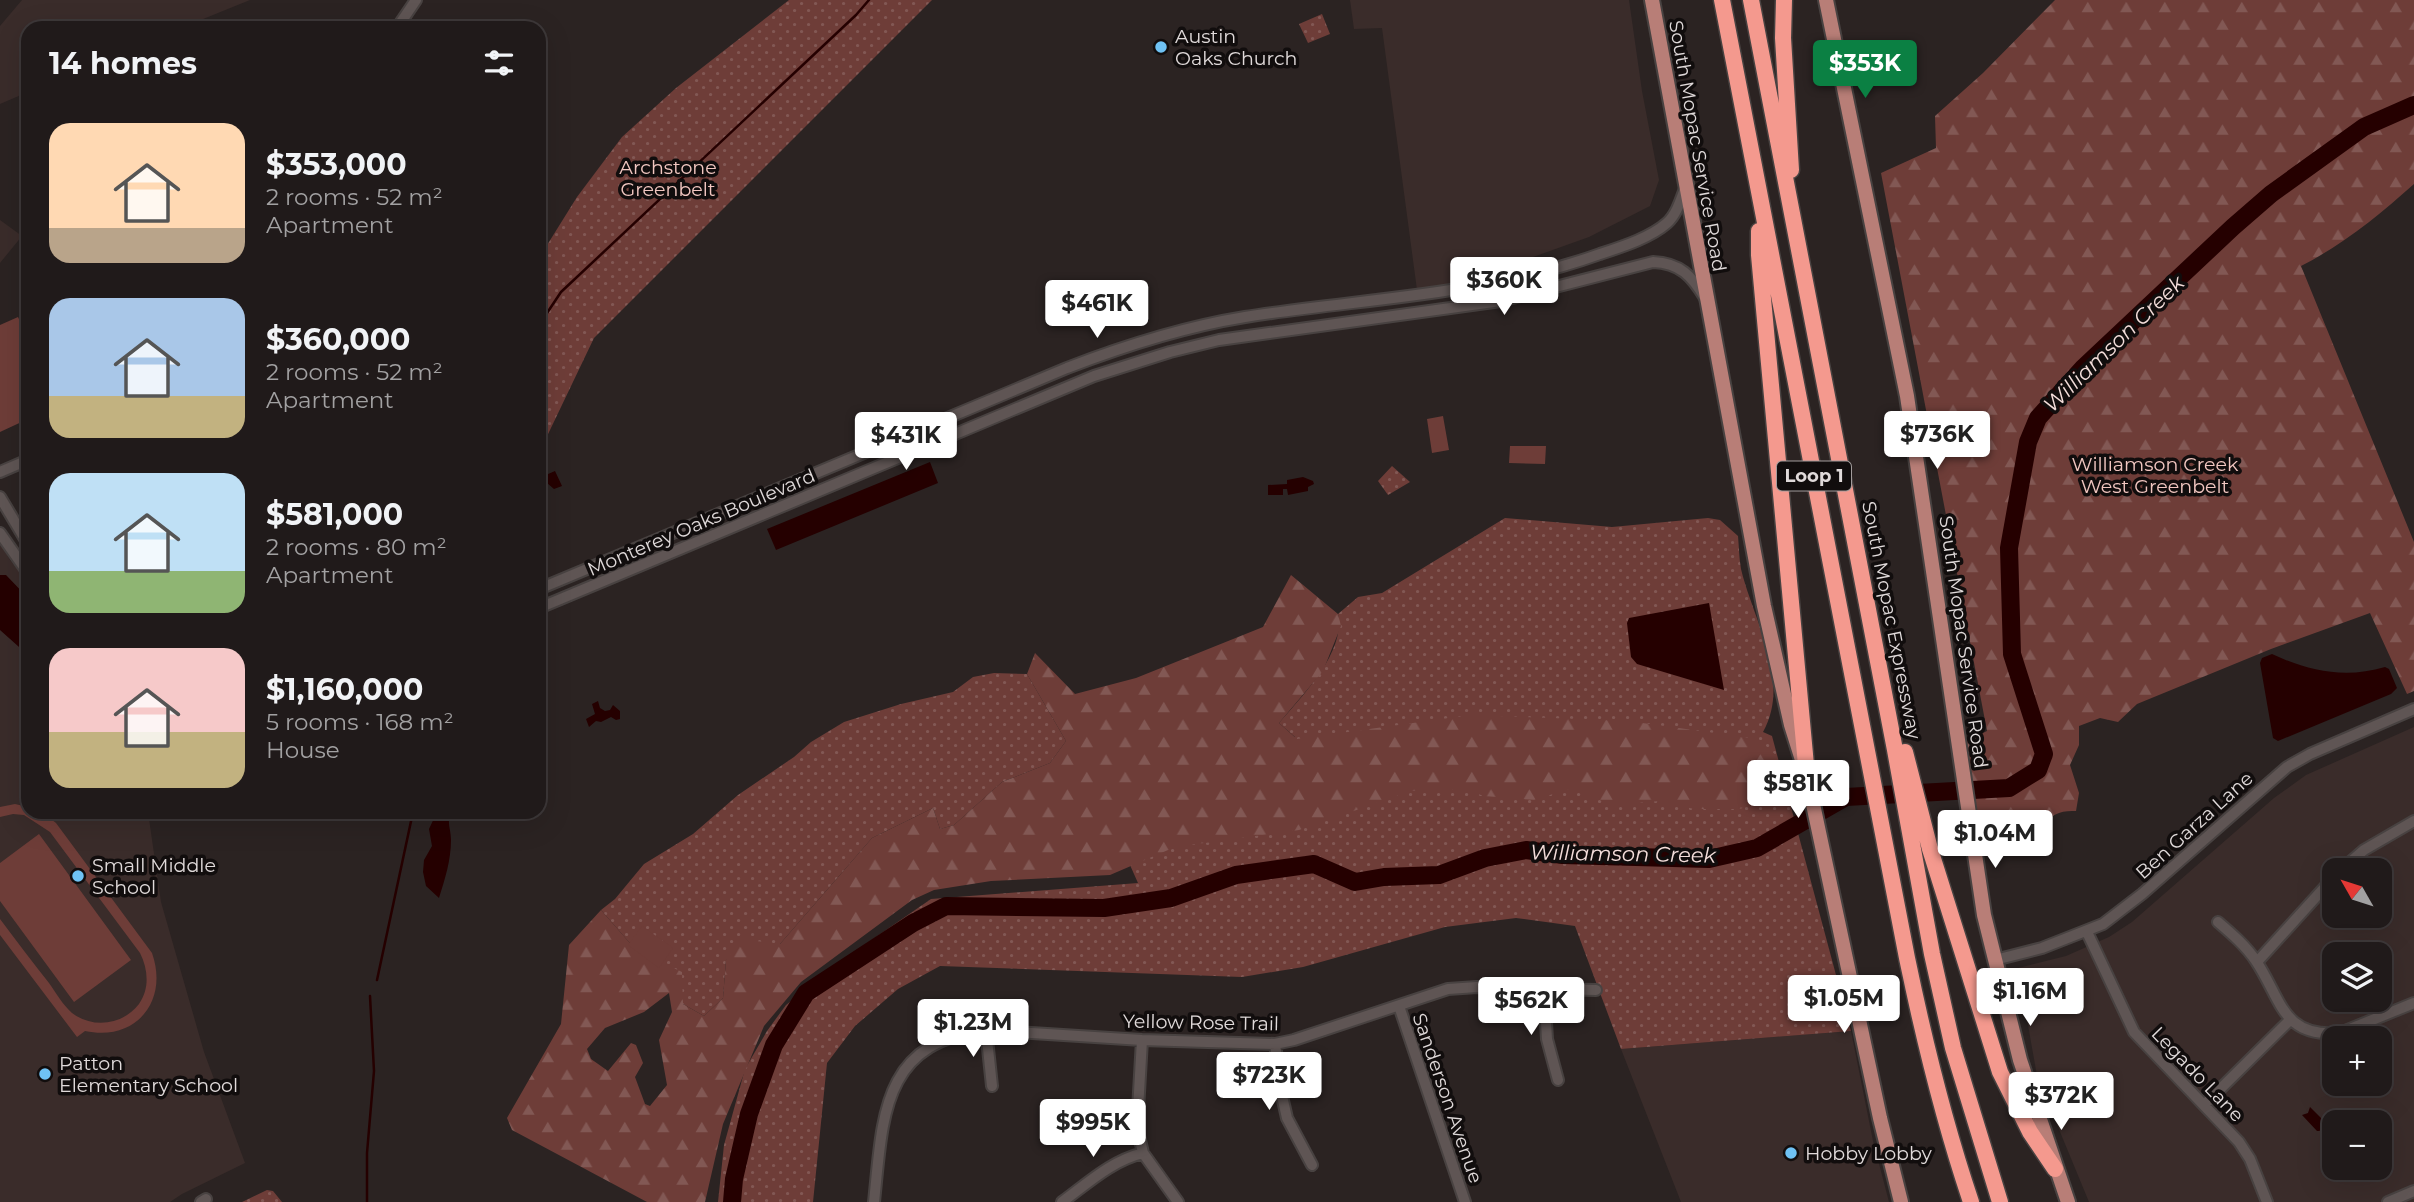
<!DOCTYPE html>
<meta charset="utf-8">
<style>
body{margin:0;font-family:Montserrat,sans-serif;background:#2d2727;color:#f1f3f6;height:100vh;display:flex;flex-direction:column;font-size:26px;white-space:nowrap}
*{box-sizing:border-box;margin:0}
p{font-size:23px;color:#a2a1a2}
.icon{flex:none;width:38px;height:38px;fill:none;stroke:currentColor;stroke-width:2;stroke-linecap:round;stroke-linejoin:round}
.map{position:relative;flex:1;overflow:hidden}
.drawer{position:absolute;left:21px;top:21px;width:525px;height:798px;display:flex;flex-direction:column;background:#201a1a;border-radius:21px;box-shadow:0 7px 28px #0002,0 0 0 2px #3d3839}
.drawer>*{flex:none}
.needle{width:46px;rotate:309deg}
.controls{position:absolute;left:2322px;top:858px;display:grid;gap:14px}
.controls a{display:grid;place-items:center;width:70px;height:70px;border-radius:14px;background:#201a1a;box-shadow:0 7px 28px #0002,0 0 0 2px #3d3839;font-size:35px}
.price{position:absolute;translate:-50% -60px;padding:0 16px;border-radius:7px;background:#fff;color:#222;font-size:23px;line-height:46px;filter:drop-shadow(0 2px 4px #0008)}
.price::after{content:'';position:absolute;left:50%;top:42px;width:21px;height:16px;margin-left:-10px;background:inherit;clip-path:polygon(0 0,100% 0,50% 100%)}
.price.selected{background:#0b8043;color:#fff}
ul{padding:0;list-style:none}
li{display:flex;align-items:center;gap:21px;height:175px;padding:0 28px}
li span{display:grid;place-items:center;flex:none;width:196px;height:140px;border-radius:21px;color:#555}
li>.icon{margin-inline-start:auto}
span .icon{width:84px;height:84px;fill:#fffc;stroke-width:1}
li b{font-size:30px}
h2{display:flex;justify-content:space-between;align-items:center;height:84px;padding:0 28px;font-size:30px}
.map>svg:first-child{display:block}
.built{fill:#3a2c2a;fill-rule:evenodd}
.grass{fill:url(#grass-dots)}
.forest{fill:url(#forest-firs);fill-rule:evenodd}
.pitch{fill:#6e3d38}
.water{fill:#250000}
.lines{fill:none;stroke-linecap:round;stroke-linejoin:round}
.stream{stroke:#250000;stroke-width:2.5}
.river{stroke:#250000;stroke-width:18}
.minor-casing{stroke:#484241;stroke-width:14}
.major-casing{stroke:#484241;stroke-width:18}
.highway-casing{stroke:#484241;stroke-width:19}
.minor{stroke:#5f5554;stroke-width:10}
.major{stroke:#b87e77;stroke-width:14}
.highway{stroke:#f4998e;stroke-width:16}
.poi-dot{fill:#6fc2f4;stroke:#110d0d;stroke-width:2.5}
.labels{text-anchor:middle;stroke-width:7;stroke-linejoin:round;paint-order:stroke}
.shield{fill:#110d0d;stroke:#a29c9c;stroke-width:2}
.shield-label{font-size:18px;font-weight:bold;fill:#e0dada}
.poi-label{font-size:19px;fill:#e0dada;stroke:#110d0d;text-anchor:start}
.street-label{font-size:19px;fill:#e0dada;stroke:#110d0d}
.park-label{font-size:19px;fill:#f2c7c1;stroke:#110d0d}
.water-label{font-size:21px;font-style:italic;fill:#f4dedb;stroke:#110d0d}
</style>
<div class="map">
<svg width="2414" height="1202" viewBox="0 0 2414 1202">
<defs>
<pattern id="grass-dots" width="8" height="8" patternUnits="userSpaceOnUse" patternTransform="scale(1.75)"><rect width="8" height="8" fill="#6e3d38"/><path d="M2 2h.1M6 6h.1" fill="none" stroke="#825854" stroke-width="1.8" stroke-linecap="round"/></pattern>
<pattern id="forest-firs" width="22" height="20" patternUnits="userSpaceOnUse" patternTransform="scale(1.75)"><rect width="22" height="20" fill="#6e3d38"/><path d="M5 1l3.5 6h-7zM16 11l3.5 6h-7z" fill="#825854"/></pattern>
</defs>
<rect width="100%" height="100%" fill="#2b2322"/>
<path class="built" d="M22,0h228l-69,28h-153v64l-28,12v-78z
M1350,0h279l13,91 17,89 -9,26 -61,31 -123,44 -49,9 -35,-262 -28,1z
M0,220l22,16 -22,27z
M0,543l10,17 18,21v231h120l13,90 43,150 41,111 -63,31 -12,8h-170z
M2414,727v475h-325l-52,-126 -19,-108 48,-12 43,-19 23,-15 142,-124 32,-23zM2334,870h46v45h-46zM2334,954h46v45h-46zM2334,1038h46v45h-46zM2334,1122h46v45h-46z
M1851,1031l22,110 16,61h-208l-60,-153z"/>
<path class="grass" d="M789,0h143l-338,338 -55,115v-195l38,-61 45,-60 54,-49z
M1322,14l8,20 -22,9 -9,-19z
M1392,466l18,16 -22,13 -10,-14z
M1505,518l107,9 96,-9 12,2 18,16c1,11 1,22 3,33 12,51 51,111 22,163l9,4 79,295 -230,18 -46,-123 -59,-8 -71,9 -142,40 -61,10 -302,-11 -42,23 -43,37 -28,37 -14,139h-95l6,-57 21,-76 22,-38 19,-26 58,-46 87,-60 207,-16 -12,-27 169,-119 -16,-14c23,-27 67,-71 59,-109l20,-17 24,-4z
M994,673l33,1 39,67 -16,22 -48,19 -48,43 -14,4 -7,-21 -61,30 -92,106 -54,16 -3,38 -19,18 -21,-12 -82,-94 14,-11 29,-35 49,-30 45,-39 56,-38 17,-15 33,-20 57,-18 52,-12 20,-15z
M267,1190l6,1 9,11h-40z"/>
<path class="forest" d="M2055,0h359v184c-36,32 -70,60 -113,82l113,276v149l-7,3 -37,-81 -99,36 -134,55 -19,18 -18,-4 -21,8v19l-9,20 9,28 -3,18c-5,0 -12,0 -17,2 -22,7 -22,46 -53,13l-34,4 -12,-86 27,-13 -106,-558 55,-25 -1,-32 48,-43z
M1291,575l47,39 3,12 -18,45 -44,52 18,16 174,-24 157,6 130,18 19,17 1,9 -4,14 -22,25 -12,5h-46l-34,-8 -46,4 -45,-16 -35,11 -50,-4 -21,-7 -52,2 -112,39 -124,17 -65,28 -119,6 -57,9 -22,10 -111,82 -37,44 -41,98 -18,78h-58l-135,-72 -5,-12 54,-94 8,-79 32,-35 35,40 46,22 1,32 21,12 19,-18 3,-38 15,-21 39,5 92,-106 61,-30 7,21 14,-4 48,-43 48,-19 16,-22 -39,-67 8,-21 40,41 61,-16 127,-51zM669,993l3,19 -13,28 8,45 -17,21 -5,-2 -10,-27 8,-14 -7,-18 -5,-2 -23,28 -17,-12 -4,-10 18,-21 39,-16z"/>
<path class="pitch" d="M18,317l10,22v80l-28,13v-107z
M1443,416l6,34 -17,3 -5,-34z
M1510,446h36l-1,18 -36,-1z
M15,804l13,3v5h14l14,11 96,130c17,48 -16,89 -67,78l-8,6 -77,-102v-16c16,21 32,43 49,64 7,10 14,22 23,30 21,16 51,12 67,-9 11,-16 9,-35 1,-51l-90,-121 -26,-17 -11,-1 -13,3v-10z
M39,834l92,126 -57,42 -74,-101v-38z
M642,926l31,22 -14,20 -31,-23z"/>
<path class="water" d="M930,462l8,21 -162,67 -9,-21z
M555,471l7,15 -8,3 -7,-6 -5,2 -3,-7z
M1303,477l10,4 1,3 -6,3v4l-20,4 -1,-6h-4v6h-15v-10l19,-1v-4z
M0,575h6l22,23v57l-28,-25z
M1709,603l15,87 -87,-26 -6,-7 -4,-34 2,-5z
M2272,654c36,17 73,25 113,13l4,2 8,19 -6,6 -113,47 -5,-3 -13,-75 2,-5z
M598,701l2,7 5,3 5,-1 3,-5 7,6v8l-4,1 -5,-3 -10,5 -5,-1 -7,6 -3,-8 9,-5 -3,-10z
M437,812h13c-3,13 1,17 1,28 0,20 -6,39 -12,58l-13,-12 -3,-14 1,-12 8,-14 -3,-17z
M2310,1107l16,16c-1,6 -4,8 -9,8l-15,-16 6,-2z"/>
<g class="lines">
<path class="stream" d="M539,325l22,-33 295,-277 13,-15
M377,980l36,-168
M367,1202v-49l7,-82 -4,-75"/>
<path class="river" d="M732,1202l2,-23 15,-65 25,-69 32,-52 107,-70 33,-17 158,2 67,-10 65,-23 78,-11 41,18 29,-5 55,-2 46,-17 41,-8 37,5 146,4 48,-11 89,-51 163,-9 29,-18 6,-16 -32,-100 -3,-106 19,-106 10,-24 45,-50 150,-141 38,-33 93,-67 50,-22"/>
<g class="minor-casing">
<path id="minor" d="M397,28l19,-28
M0,472l28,-12
M0,497l28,47
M0,533l28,40
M539,589l528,-221c57,-22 116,-41 178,-51 120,-19 238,-21 355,-63 21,-7 50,-16 67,-31 10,-9 14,-24 19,-37
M539,608l555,-232 76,-24 49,-12 282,-39 152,-39c27,1 39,14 52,36
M2341,870l23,-20 50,-29
M2218,922c14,12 28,24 38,39 26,39 26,77 84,72l74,-30
M2087,932l47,100 105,110 11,17 17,43
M1995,960l47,-12 61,-24 39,-30 145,-127 23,-13 104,-45
M2257,962l77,-85
M1544,989l3,50 11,41
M1399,1006l66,196
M986,1030l6,56
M1142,1040l-5,87 6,26 35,49
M1275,1044l7,52 5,22 25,47
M2204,1105l85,-84
M201,1202l5,-3
M874,1202c9,-85 7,-160 112,-172l156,10 133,4 19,-4 154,-51 29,-2 119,3
M1062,1202c26,-19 49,-41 81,-49
M2388,1202l26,-11"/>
</g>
<g class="major-casing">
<path id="major" d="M1652,0l112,606 27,119 16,51 73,342 21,84
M1826,0l81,396 77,519 36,145 48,142"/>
</g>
<g class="highway-casing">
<path id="highway" d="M1722,0l185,958c17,82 37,164 64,244
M1751,0l144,750 37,204 21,94 47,154
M1784,0l-1,38 8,132
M1759,231v24l48,521
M1905,752l25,97 70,223 30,60 25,37"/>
</g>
<use href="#minor" class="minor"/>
<use href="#major" class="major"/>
<use href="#highway" class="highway"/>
</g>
<g class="poi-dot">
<circle cx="1161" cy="47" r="7"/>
<circle cx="78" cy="876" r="7"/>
<circle cx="45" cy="1074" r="7"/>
<circle cx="1791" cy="1153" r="7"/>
</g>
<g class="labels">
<rect class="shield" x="1777" y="461.5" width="74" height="29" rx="5"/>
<g class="shield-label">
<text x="1814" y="482">Loop 1</text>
</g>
<g class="poi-label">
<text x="1175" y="43">Austin<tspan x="1175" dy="22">Oaks Church</tspan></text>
<text x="92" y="872">Small Middle<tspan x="92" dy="22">School</tspan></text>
<text x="59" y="1070">Patton<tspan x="59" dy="22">Elementary School</tspan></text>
<text x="1805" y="1160">Hobby Lobby</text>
</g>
<g class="street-label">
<text transform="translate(1698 146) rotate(80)" y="7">South Mopac Service Road</text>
<text transform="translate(701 522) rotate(-23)" y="7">Monterey Oaks Boulevard</text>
<text transform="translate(1892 620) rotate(79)" y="7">South Mopac Expressway</text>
<text transform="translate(1964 642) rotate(82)" y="7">South Mopac Service Road</text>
<text transform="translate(2194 825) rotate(-42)" y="7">Ben Garza Lane</text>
<text transform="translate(1201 1022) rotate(1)" y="7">Yellow Rose Trail</text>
<text transform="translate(2198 1074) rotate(46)" y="7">Legado Lane</text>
<text transform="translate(1448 1098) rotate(71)" y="7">Sanderson Avenue</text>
</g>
<g class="park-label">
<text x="668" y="174">Archstone<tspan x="668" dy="22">Greenbelt</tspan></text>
<text x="2155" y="471">Williamson Creek<tspan x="2155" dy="22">West Greenbelt</tspan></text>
</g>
<g class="water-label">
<text transform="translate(2114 344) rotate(-44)" y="7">Williamson Creek</text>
<text transform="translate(1623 854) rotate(1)" y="7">Williamson Creek</text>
</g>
</g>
</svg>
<div class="controls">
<a><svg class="needle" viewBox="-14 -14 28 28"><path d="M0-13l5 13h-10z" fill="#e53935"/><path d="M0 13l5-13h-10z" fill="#a2a1a2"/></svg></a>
<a><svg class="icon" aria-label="layers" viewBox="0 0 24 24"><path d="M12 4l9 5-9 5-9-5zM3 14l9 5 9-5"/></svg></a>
<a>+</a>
<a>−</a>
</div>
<b class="price selected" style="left:1865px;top:100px">$353K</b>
<b class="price" style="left:1504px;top:317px">$360K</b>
<b class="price" style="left:1097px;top:340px">$461K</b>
<b class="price" style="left:1937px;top:471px">$736K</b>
<b class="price" style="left:906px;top:472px">$431K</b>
<b class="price" style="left:1798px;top:820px">$581K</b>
<b class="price" style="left:1995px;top:870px">$1.04M</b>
<b class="price" style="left:2030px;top:1028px">$1.16M</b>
<b class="price" style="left:1844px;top:1035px">$1.05M</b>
<b class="price" style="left:1531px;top:1037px">$562K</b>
<b class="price" style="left:973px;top:1059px">$1.23M</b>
<b class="price" style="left:1269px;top:1112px">$723K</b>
<b class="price" style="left:2061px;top:1132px">$372K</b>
<b class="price" style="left:1093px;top:1159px">$995K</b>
<section class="drawer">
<h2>14 homes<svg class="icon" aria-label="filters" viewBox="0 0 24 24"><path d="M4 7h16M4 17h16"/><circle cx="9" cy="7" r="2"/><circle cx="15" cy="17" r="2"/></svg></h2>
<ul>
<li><span style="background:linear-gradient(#ffd9b3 75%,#b9a48a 0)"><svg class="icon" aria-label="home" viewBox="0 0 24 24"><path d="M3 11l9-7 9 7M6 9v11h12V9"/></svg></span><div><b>$353,000</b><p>2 rooms · 52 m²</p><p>Apartment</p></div></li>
<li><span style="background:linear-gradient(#a9c7e8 70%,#c2b280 0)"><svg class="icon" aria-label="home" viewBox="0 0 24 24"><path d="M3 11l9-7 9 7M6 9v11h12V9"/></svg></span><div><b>$360,000</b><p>2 rooms · 52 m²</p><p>Apartment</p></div></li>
<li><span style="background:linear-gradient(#bfe0f5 70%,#8fb573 0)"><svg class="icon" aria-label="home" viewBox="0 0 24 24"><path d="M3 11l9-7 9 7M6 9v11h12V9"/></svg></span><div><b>$581,000</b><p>2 rooms · 80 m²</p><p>Apartment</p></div></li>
<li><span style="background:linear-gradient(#f6c9c9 60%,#c2b280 0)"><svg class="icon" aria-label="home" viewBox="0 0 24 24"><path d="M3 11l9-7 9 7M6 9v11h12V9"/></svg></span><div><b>$1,160,000</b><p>5 rooms · 168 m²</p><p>House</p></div></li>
</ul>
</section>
</div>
